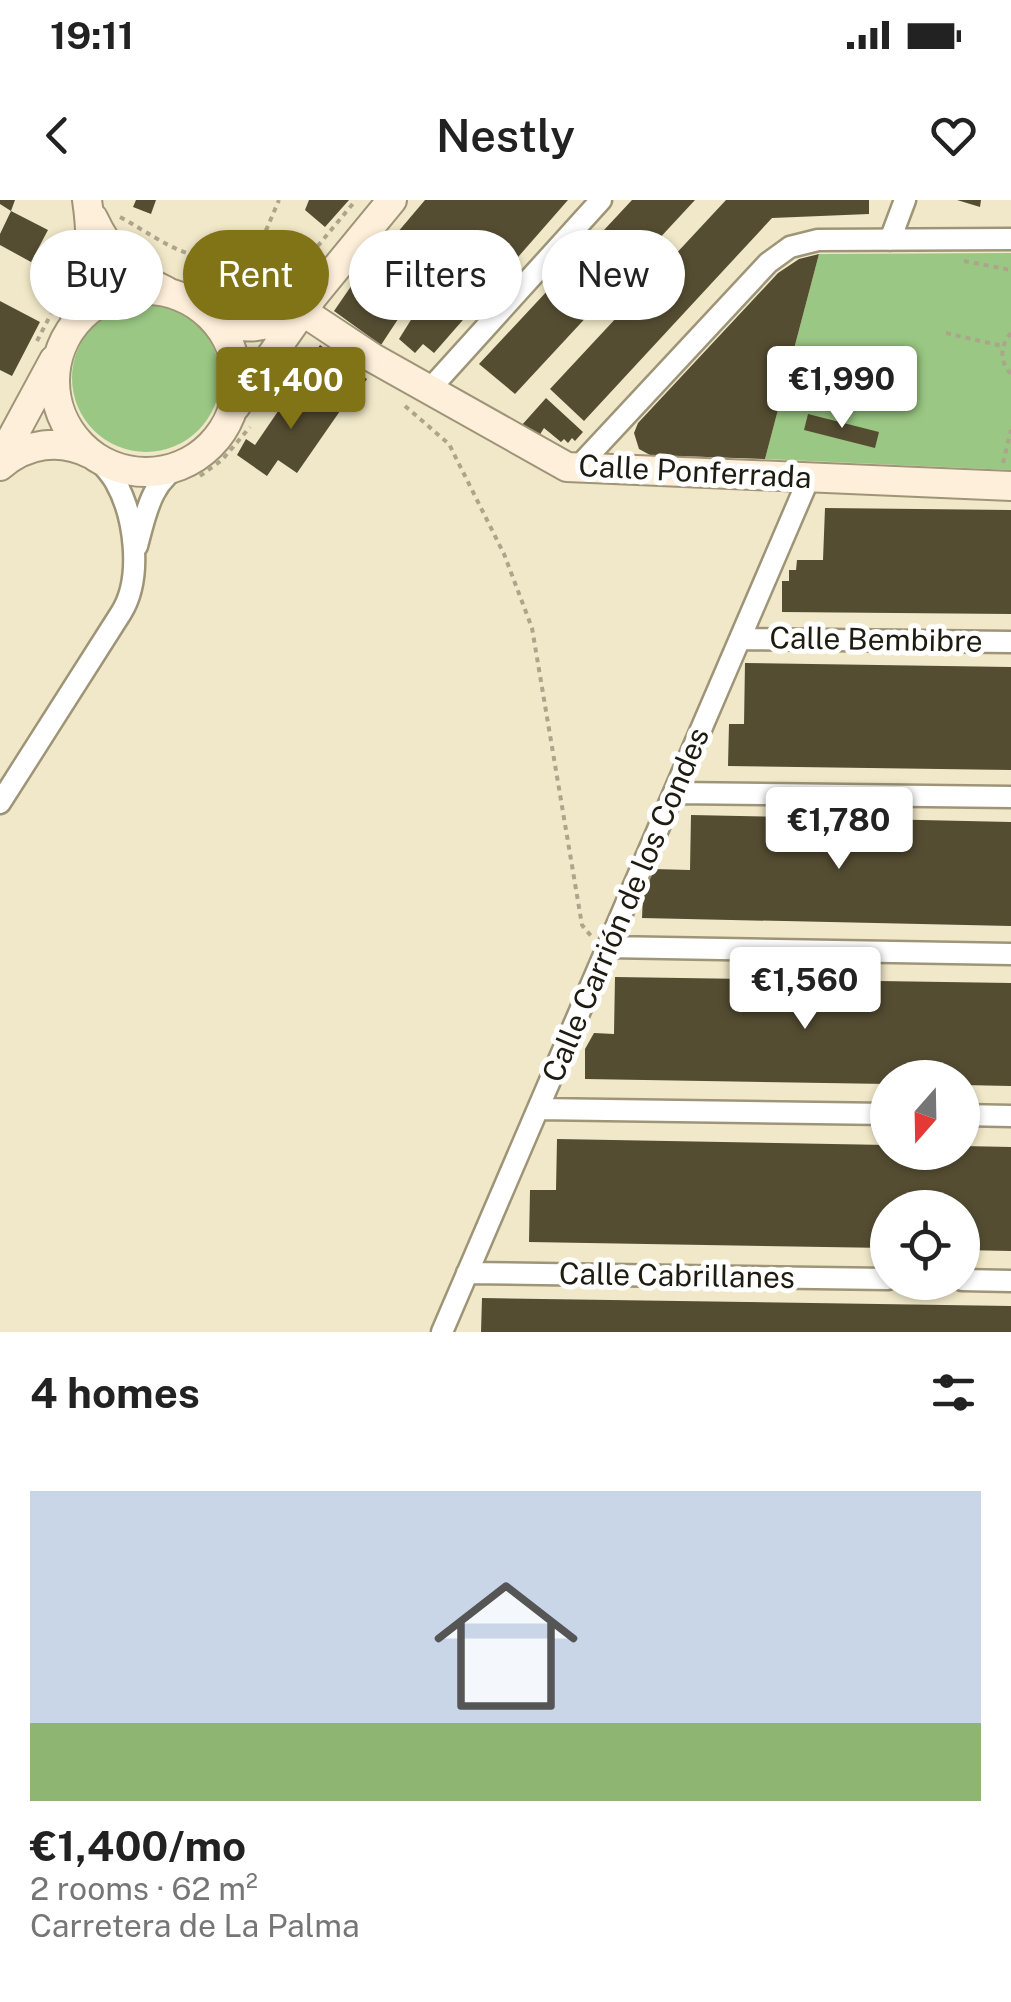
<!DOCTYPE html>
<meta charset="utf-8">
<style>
body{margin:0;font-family:"Public Sans",sans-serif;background:#f6f6f6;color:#222;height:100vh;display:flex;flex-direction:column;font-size:38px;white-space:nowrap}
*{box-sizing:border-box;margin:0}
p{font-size:32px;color:#767676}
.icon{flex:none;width:55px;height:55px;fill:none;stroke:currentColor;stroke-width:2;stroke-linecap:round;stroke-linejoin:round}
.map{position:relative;height:1132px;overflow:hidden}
.details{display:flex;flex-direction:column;background:#fff;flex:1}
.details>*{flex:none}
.hud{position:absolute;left:30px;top:30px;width:952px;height:90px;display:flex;gap:20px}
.needle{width:65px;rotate:200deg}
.tools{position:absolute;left:870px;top:860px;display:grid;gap:20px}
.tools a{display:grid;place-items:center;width:110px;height:110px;border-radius:50%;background:#fff;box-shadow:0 2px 8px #0004;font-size:50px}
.price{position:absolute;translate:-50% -85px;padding:0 22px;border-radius:10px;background:#fff;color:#222;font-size:32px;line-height:65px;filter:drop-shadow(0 2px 5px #0008)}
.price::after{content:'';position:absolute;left:50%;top:60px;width:30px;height:22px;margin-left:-15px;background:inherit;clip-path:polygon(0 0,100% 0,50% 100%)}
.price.on{background:#817416;color:#fff}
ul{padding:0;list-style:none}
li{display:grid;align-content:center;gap:20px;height:530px;padding:0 30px}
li+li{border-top:2px solid #e0e0e0}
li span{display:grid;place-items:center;height:310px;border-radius:0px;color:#555}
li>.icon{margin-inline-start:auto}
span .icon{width:180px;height:180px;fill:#fffc;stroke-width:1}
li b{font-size:42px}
h2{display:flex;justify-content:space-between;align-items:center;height:120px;padding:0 30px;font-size:42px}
.pill{padding:0 35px;border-radius:45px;background:#fff;box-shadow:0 2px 8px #0004;font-size:35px;line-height:90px}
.pill.on{background:#817416;color:#fff}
.status{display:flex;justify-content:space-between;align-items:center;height:70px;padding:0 50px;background:#fff;direction:ltr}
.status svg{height:28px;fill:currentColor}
header{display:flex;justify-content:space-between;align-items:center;height:130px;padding:0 30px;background:#fff;font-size:45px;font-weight:600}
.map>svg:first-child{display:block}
.green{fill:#9ac783}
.building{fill:#554d32}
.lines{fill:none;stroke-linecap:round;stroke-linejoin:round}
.minor-casing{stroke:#9e9578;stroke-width:25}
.secondary-casing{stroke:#9e9578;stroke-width:32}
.path{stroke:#aca58c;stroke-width:4;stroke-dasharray:5 5;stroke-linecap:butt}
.minor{stroke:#fff;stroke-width:20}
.secondary{stroke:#feefda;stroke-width:28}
.labels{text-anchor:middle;stroke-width:10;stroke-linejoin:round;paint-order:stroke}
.street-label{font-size:30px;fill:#1e1b10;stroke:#fff}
</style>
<div class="status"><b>19:11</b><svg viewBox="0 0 49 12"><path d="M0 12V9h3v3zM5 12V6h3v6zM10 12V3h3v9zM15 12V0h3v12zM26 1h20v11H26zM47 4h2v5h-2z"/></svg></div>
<header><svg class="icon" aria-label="back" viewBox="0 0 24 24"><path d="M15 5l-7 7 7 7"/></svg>Nestly<svg class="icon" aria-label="heart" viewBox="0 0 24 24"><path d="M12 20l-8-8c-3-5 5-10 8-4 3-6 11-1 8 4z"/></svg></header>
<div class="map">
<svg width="1011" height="1132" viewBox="0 0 1011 1132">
<rect width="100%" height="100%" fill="#f1e8c9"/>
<path class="green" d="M1011,53v217l-246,-11 54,-205z
M72 178a74 74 0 1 1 148 0a74 74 0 1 1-148 0Z"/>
<path class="building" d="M0,0h15l-4,11 -11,-7z
M136,0h20l-5,14 -18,-7z
M309,0h40l-24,27 -20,-17z
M425,0h143l-134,153 -11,-9 -8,9 -16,-14 15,-24 -8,-8 -25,38 -47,-34 33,-48 19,-17z
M632,0h63l-180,194 -36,-30z
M726,0h143v14l-97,4 -188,203 -34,-32z
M957,0h24l-1,7z
M11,11l37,19 -17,32 -31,-17v-11z
M819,54l-54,205 -115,-4 -11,-6 -5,-16 4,-10 140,-150 21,-14z
M0,101l40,21 -28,54 -12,-6z
M320,145l47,34 -12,18 -47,-34z
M298,182l42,29 -43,62 -19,-13 -11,16 -30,-21 9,-16 9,6z
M546,198l37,34 -8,9 -3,-3 -4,5 -4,-4 -3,3 -17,-14 -5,8 -18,-10z
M808,214l71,18 -4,16 -71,-18z
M825,308l186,2v104l-229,-2v-31h7v-11h7l1,-10h26z
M745,463l266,4v103l-283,-4 1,-42h15z
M691,615l320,7v104l-369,-8 1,-23 10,-26 37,1z
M615,777l396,6v103l-49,-1v-7h-74v6l-303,-5v-30l9,-16 20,1z
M557,939l331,6v7h74v-6l49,1v104l-49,-1v-42h-74v40l-359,-6 1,-52h26z
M482,1098l529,8v26h-530z"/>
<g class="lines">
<g class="minor-casing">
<path id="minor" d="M890,40l15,-40
M429,190l172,-190
M577,268l191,-205 22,-16 28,-7 193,-1
M137,346c9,-33 14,-67 48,-83
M740,439l271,3
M674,593l337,4
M0,603l121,-190c22,-35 14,-97 -6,-132 -6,-10 -14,-18 -21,-26
M608,747l403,7
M538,909l350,5
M962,915l49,1
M467,1073l421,6
M962,1080l49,1
M442,1132l367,-854"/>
</g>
<g class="secondary-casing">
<path id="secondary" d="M93,18c17,36 36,56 73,73
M55 181a91 91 0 1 1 182 0a91 91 0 1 1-182 0Z
M302,111l71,47 194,109 444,19
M209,115c31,19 61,12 91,-3
M75,121c17,-37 18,-81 12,-121
M235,207l79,-112 78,-95
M0,260l54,-100
M0,266c26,-23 60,-28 91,-12"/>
</g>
<path class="path" d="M120,17c52,29 76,55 138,32
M258,49l35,29
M258,49l21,-49
M964,61l47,9
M292,77l64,-77
M946,133l56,13
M1011,133c-11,13 -12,28 0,41
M37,141l14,-27
M405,206l44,38 55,110 28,74 50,297 9,11
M1003,263l8,-33
M200,276l22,-16 28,-33"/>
<use href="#minor" class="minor"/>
<use href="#secondary" class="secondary"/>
</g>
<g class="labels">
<g class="street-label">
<text transform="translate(695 272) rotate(3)" y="10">Calle Ponferrada</text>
<text transform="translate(876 440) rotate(1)" y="10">Calle Bembibre</text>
<text transform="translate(626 705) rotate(-67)" y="10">Calle Carrión de los Condes</text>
<text transform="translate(677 1076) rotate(1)" y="10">Calle Cabrillanes</text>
</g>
</g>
</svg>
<div class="tools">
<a><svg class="needle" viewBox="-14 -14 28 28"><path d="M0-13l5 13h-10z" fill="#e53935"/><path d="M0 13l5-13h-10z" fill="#767676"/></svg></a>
<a><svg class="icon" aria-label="locate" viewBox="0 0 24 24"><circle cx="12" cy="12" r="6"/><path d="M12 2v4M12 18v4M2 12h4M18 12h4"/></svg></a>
</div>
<b class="price" style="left:842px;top:231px">€1,990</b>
<b class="price on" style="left:291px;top:232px">€1,400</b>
<b class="price" style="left:839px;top:672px">€1,780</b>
<b class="price" style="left:805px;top:832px">€1,560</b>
<div class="hud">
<a class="pill">Buy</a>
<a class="pill on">Rent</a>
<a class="pill">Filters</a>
<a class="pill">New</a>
</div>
</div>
<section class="details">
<h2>4 homes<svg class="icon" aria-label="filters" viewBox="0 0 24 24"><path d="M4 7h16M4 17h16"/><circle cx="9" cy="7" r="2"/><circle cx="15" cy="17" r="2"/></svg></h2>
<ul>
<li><span style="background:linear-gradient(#c9d6e8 75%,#8fb573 0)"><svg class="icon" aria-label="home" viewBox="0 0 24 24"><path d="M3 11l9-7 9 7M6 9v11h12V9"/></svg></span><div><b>€1,400/mo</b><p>2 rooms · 62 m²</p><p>Carretera de La Palma</p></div></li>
</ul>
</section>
